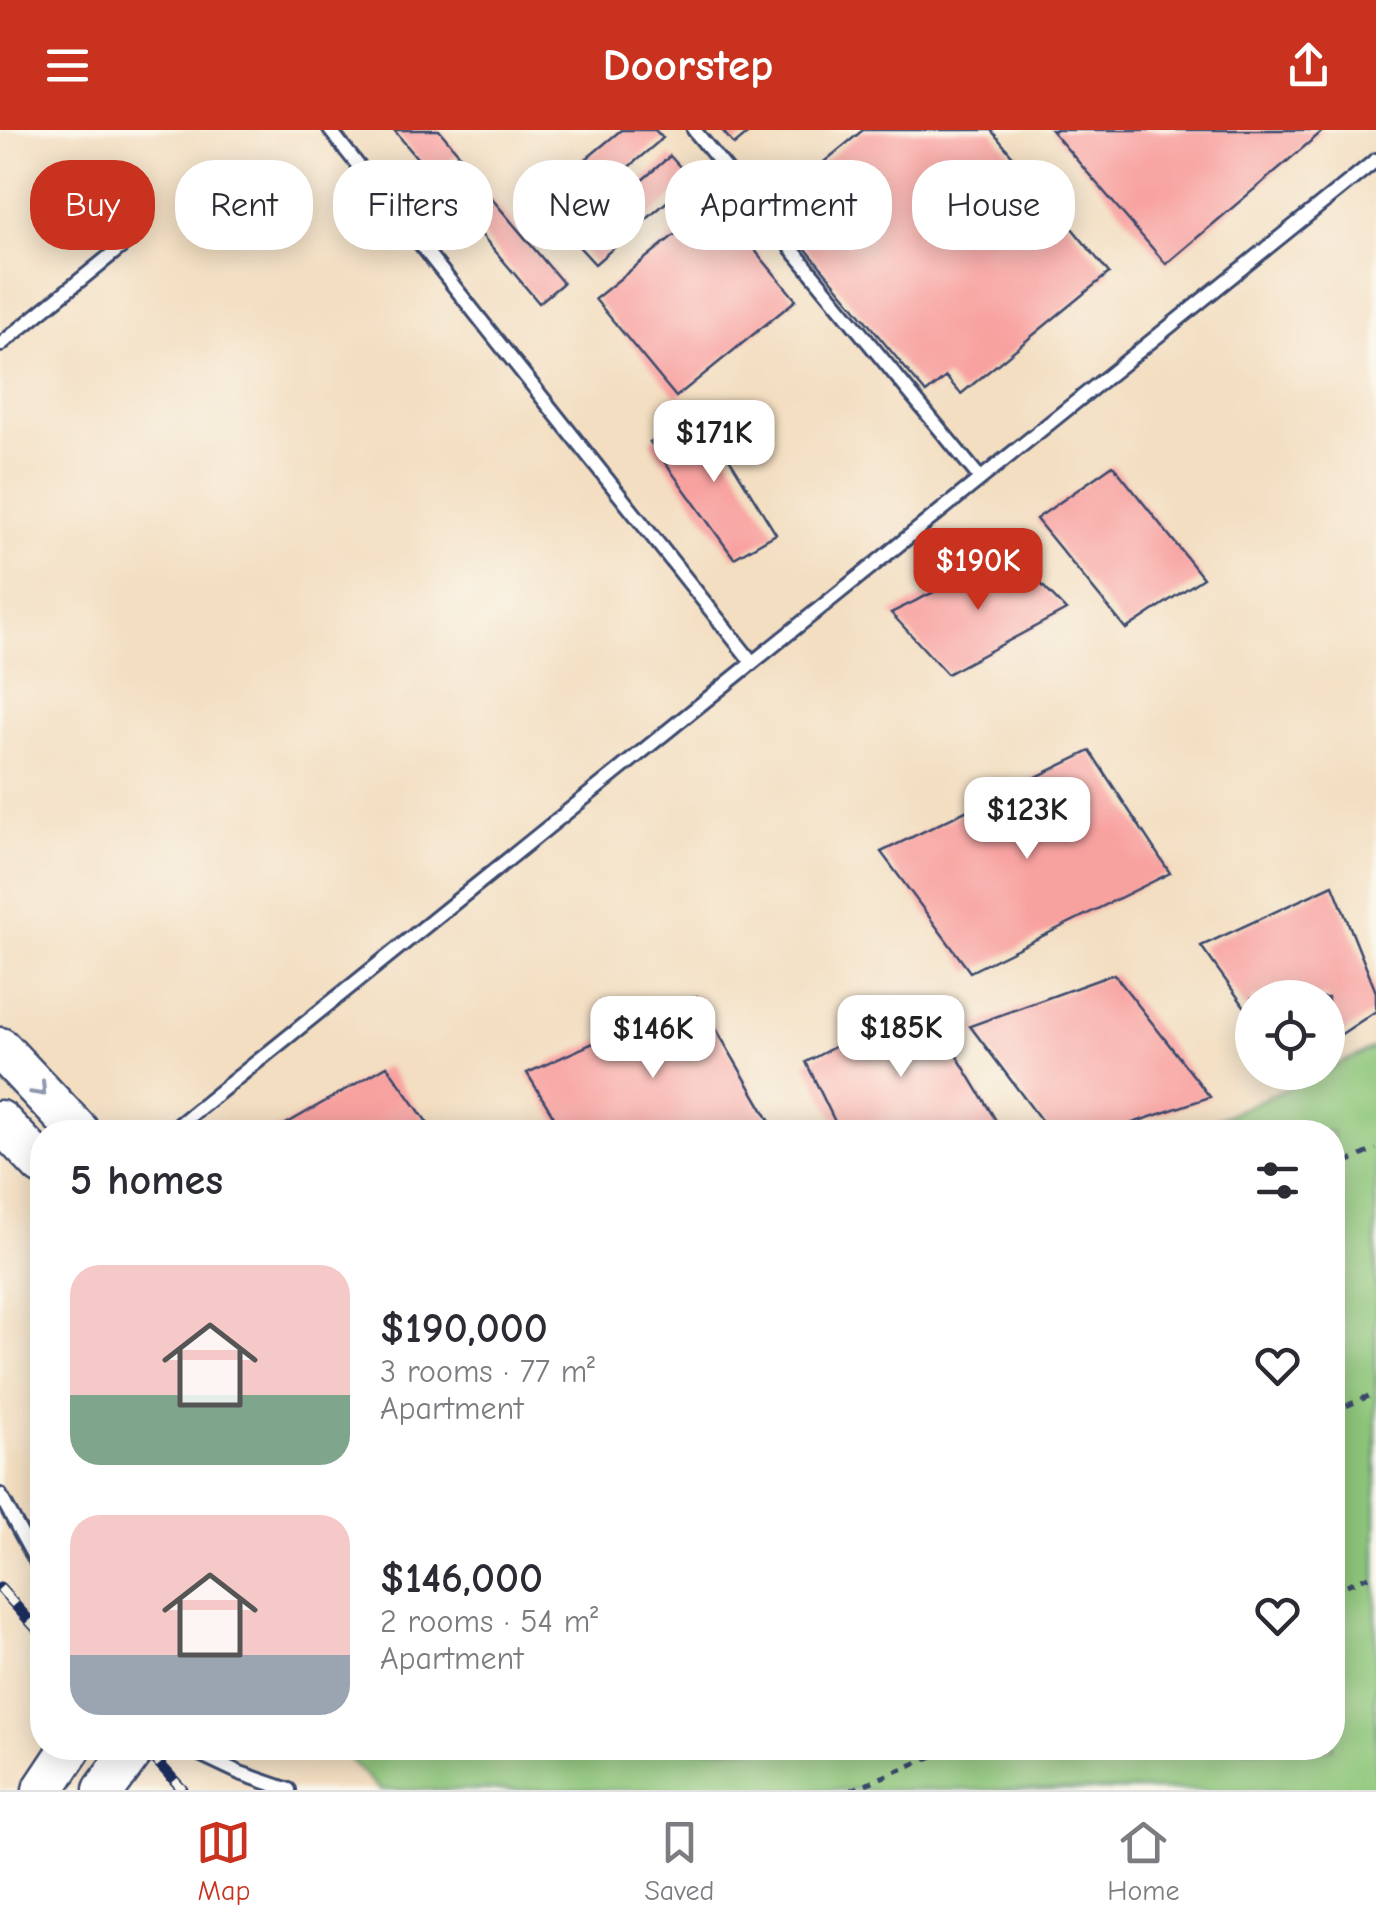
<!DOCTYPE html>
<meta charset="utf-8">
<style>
body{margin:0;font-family:"Comic Neue",sans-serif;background:#f7f7f7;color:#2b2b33;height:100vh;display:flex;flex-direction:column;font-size:38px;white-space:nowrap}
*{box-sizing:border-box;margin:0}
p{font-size:32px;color:#7c7c81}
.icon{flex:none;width:55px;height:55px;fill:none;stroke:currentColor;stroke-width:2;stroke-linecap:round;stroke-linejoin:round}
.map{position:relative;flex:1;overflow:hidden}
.side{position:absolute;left:30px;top:990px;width:1315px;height:640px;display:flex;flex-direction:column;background:#fff;border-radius:40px;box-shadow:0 5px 25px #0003}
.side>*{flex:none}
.top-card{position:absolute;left:30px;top:30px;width:1318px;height:90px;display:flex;gap:20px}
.fabs{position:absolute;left:1235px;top:850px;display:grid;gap:20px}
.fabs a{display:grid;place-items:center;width:110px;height:110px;border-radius:50%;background:#fff;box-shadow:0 5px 25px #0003;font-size:50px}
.price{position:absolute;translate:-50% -85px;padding:0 22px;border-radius:20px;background:#fff;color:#222;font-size:32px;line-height:65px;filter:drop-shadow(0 2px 5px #0008)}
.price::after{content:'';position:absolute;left:50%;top:60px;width:30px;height:22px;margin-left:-15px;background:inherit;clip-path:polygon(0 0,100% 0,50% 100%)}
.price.active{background:#c8321e;color:#fff}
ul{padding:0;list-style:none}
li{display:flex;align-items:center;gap:30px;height:250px;padding:0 40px}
li span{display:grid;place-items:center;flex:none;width:280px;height:200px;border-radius:30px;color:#555}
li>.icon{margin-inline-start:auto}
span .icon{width:120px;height:120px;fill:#fffc;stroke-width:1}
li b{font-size:42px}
h2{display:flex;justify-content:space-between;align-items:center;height:120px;padding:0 40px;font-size:42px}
.pill{padding:0 35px;border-radius:40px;background:#fff;box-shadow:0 5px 25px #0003;font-size:35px;line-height:90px}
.pill.active{background:#c8321e;color:#fff}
header{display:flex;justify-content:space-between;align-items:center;height:130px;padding:0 40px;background:#c8321e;color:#fff;font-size:45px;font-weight:800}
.dock{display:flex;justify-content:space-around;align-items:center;height:140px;border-top:2px solid #e1e1e2;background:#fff;font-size:28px;color:#7c7c81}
.dock a{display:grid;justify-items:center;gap:5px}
.dock .active{color:#c8321e}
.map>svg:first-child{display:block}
.green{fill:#8ec67a;stroke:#547a6c;stroke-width:2.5}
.building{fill:#f8a2a0}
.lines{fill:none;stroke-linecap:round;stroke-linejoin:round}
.lane-casing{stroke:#3b496d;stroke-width:18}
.primary-casing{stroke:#3b496d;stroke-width:45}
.path{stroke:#3b496d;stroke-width:5;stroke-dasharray:8 8;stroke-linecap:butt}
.lane{stroke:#fff;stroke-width:12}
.primary{stroke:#fff;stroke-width:40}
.rail-casing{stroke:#1b2f5e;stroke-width:11}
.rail{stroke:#fbf7ec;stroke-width:8;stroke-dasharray:22;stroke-linecap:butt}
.oneway{stroke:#8d97ae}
</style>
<header><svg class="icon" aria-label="menu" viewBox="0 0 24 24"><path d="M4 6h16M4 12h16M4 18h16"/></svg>Doorstep<svg class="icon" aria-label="share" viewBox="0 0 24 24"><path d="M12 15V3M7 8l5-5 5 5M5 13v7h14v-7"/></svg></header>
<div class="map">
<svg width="1376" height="1660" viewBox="0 0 1376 1660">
<rect width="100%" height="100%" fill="#fbf7ec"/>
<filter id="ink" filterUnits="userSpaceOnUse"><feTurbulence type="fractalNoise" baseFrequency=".01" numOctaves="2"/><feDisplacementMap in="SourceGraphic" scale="20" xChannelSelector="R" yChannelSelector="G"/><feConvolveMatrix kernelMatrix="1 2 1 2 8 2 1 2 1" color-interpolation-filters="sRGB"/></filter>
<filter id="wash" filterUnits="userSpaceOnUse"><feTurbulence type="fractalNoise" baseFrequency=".0048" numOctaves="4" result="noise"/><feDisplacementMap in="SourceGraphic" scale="40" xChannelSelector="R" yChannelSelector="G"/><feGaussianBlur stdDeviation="2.25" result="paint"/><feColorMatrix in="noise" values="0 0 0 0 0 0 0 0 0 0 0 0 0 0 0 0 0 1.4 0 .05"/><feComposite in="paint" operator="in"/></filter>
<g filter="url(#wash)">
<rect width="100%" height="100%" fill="#f3dec1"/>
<path class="green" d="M1376,917v743h-996l-42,-42h994v-616h-142l131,-59 7,-1v-3z"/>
<g id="blocks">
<path class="building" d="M394,0h45l20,24 -28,21z
M621,0h34l8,8 -102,86 -22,-26z
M722,0h30l-18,15z
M863,0h128l118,143 -148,121 -15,-17 -20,16 -156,-187z
M1051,0h273l-158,134z
M670,26l22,24 -97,84 -22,-24z
M460,31l103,122 -24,20 -103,-122z
M715,72l81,98 -120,97 -81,-98z
M701,283l75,121 -42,24 -84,-116z
M1113,335l90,113 -77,51 -90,-110z
M1012,424l54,56 -119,64 -56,-61z
M1090,621l80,122 -200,99 -89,-120z
M1333,755l43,107v19l-48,32v-45h-76v19l-51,-71z
M1114,844l96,123 -104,35h-56l-80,-106z
M697,866l79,136h-213l-36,-59z
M923,870l80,132h-163l-34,-70z
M387,936l47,66h-162z"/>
</g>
</g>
<g filter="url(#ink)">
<use href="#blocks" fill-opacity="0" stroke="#3b496d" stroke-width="2.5"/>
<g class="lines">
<g class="lane-casing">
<path id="lane" d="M330,0l422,532
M694,0l286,348
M0,215l132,-107
M170,1002l1206,-972
M0,1365l42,77
M187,1618l53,25 49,17"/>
</g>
<g class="primary-casing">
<path id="primary" d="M0,918l79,84
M0,991l42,44
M43,1660l28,-42
M104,1660l31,-42"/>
</g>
<path class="path" d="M1332,1039l44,-20
M1332,1282l44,-19
M1332,1461l44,-18
M851,1660l102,-42"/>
<use href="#lane" class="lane"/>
<use href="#primary" class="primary"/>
<g class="rail-casing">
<path id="rail" d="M0,1458l42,47
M145,1618l38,42"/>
</g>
<use href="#rail" class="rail"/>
</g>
<defs><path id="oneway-chevron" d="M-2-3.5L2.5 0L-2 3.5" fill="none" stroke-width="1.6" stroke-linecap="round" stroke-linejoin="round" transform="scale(2.5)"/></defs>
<use class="oneway" href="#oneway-chevron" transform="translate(40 960) rotate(47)"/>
</g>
</svg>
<div class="fabs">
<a><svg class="icon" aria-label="locate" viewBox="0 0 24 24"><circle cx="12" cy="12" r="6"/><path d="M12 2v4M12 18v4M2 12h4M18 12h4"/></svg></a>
</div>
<b class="price" style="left:714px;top:355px">$171K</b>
<b class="price active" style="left:978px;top:483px">$190K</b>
<b class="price" style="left:1027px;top:732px">$123K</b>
<b class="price" style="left:901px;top:950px">$185K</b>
<b class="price" style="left:653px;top:951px">$146K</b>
<div class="top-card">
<a class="pill active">Buy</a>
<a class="pill">Rent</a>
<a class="pill">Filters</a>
<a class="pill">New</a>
<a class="pill">Apartment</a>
<a class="pill">House</a>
</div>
<section class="side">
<h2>5 homes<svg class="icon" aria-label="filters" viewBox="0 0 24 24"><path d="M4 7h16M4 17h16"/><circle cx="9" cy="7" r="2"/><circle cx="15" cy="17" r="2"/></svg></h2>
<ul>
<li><span style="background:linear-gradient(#f6c9c9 65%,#7fa58c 0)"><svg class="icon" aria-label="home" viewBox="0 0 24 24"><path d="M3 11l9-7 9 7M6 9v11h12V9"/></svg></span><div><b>$190,000</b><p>3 rooms · 77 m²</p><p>Apartment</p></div><svg class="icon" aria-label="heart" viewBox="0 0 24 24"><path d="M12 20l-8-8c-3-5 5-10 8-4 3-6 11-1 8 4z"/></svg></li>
<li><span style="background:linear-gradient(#f6c9c9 70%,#9aa5b1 0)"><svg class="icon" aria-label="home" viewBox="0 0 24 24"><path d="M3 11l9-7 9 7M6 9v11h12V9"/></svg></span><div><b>$146,000</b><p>2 rooms · 54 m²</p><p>Apartment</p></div><svg class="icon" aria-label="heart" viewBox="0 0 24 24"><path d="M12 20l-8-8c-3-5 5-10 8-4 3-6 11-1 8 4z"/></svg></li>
</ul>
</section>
</div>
<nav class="dock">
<a class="active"><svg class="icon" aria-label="map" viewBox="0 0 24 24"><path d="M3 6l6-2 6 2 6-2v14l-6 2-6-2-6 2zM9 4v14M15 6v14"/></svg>Map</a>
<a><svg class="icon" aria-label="saved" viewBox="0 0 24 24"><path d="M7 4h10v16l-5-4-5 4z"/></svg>Saved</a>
<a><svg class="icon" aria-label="home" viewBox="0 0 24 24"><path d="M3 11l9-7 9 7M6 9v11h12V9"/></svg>Home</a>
</nav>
